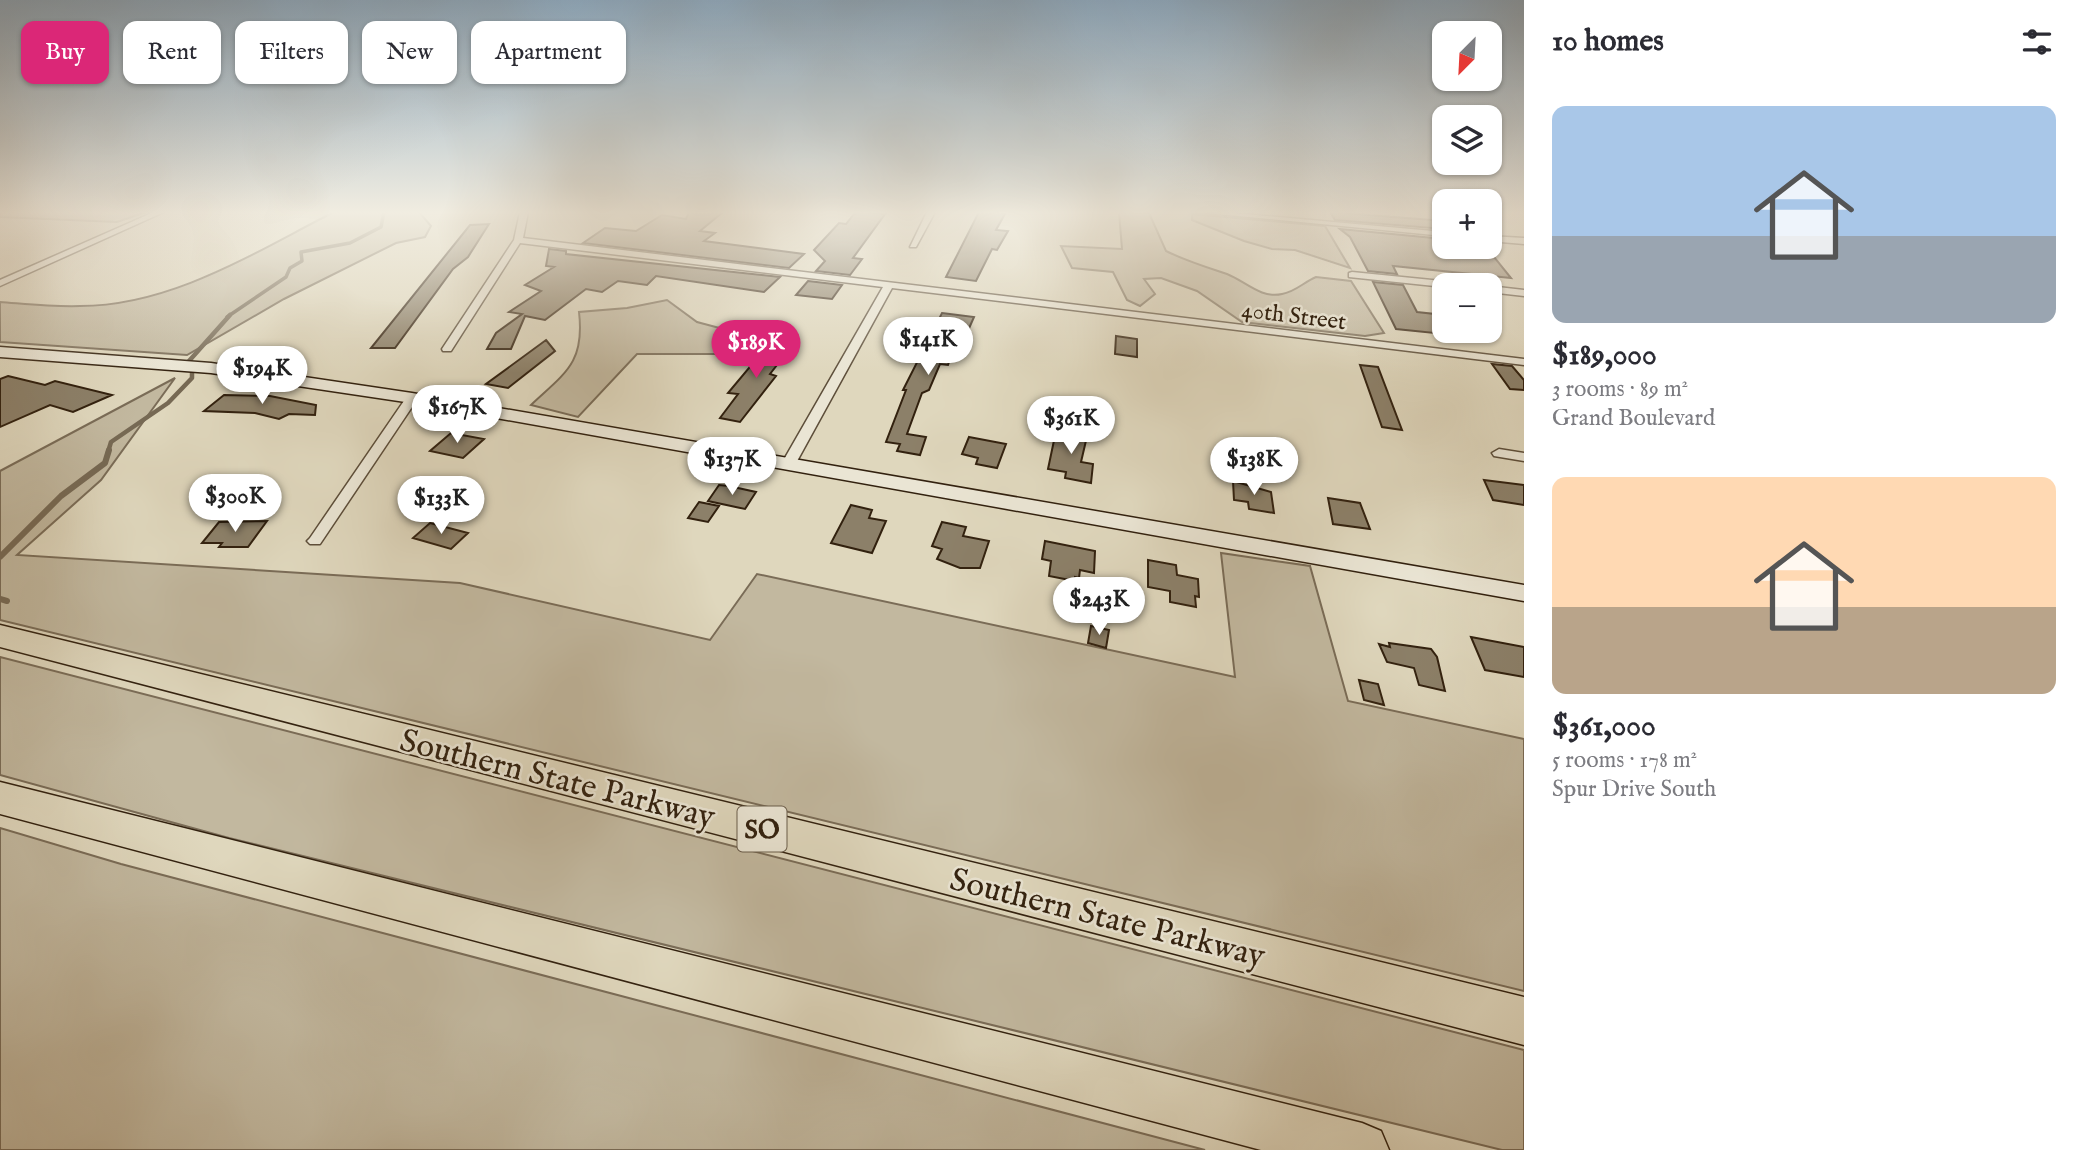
<!DOCTYPE html>
<meta charset="utf-8">
<style>
body{margin:0;font-family:"IM FELL English",serif;background:#f2f2f3;color:#2b2b33;height:100vh;display:flex;flex-direction:column;font-size:26px;white-space:nowrap}
*{box-sizing:border-box;margin:0}
p{font-size:23px;color:#7c7c81}
.icon{flex:none;width:38px;height:38px;fill:none;stroke:currentColor;stroke-width:2;stroke-linecap:round;stroke-linejoin:round}
.map{position:relative;flex:1;overflow:hidden}
.details{display:flex;flex-direction:column;background:#fff;width:560px}
.details>*{flex:none}
.guide{position:absolute;left:21px;top:21px;width:665px;height:63px;display:flex;gap:14px}
.needle{width:46px;rotate:204deg}
.buttons{position:absolute;left:1432px;top:21px;display:grid;gap:14px}
.buttons a{display:grid;place-items:center;width:70px;height:70px;border-radius:14px;background:#fff;box-shadow:0 2px 5px #0004;font-size:35px}
.price{position:absolute;translate:-50% -60px;padding:0 16px;border-radius:24px;background:#fff;color:#222;font-size:23px;line-height:46px;filter:drop-shadow(0 2px 4px #0008)}
.price::after{content:'';position:absolute;left:50%;top:42px;width:21px;height:16px;margin-left:-10px;background:inherit;clip-path:polygon(0 0,100% 0,50% 100%)}
.price.on{background:#db2777;color:#fff}
ul{padding:0;list-style:none}
li{display:grid;align-content:center;gap:14px;height:371px;padding:0 28px}
li span{display:grid;place-items:center;height:217px;border-radius:14px;color:#555}
li>.icon{margin-inline-start:auto}
span .icon{width:126px;height:126px;fill:#fffc;stroke-width:1}
li b{font-size:30px}
h2{display:flex;justify-content:space-between;align-items:center;height:84px;padding:0 28px;font-size:30px}
.tag{padding:0 24px;border-radius:14px;background:#fff;box-shadow:0 2px 5px #0004;font-size:24px;line-height:63px}
.tag.on{background:#db2777;color:#fff}
main{display:flex;flex:1;min-height:0}
.map>svg:first-child{display:block}
.green{fill:#c2b89f;stroke:#7a6c57;stroke-width:2}
.lines{fill:none;stroke-linecap:round;stroke-linejoin:round}
.stream-far2{stroke:#766954;stroke-width:3.5}
.stream-far1{stroke:#766954;stroke-width:4.5}
.stream{stroke:#766954;stroke-width:6}
.building{fill:#8c8069;stroke:#32210f;stroke-width:2}
.street-casing{stroke:#5d4e3a;stroke-width:3}
.secondary-casing{stroke:#32210f;stroke-width:3}
.highway-casing{stroke:#32210f;stroke-width:3}
.street{fill:#eae5d4;fill-rule:evenodd}
.secondary{fill:#eae5d4;fill-rule:evenodd}
.highway{fill:#dfd7bd;fill-rule:evenodd}
.labels{text-anchor:middle;stroke-width:5;stroke-linejoin:round;paint-order:stroke}
.far-street-label{font-size:23px;fill:#32210f;stroke:#eae5d4}
.shield{fill:#eae5d4;stroke:#695c4a;stroke-width:2}
.shield-label{font-size:26px;font-weight:bold;fill:#32210f}
.near-street-label{font-size:33px;fill:#32210f;stroke:#eae5d4}
</style>
<main>
<div class="map">
<svg width="1524" height="1150" viewBox="0 0 1524 1150">
<rect width="100%" height="100%" fill="#dfd7bd"/>
<filter id="stains"><feTurbulence type="fractalNoise" baseFrequency=".00286" numOctaves="4"/><feColorMatrix values="0 0 0 0 .2 0 0 0 0 .09 0 0 0 0 .02 0 0 0 .5 -.17"/></filter>
<radialGradient id="worn" r=".72"><stop offset=".6" stop-color="#630" stop-opacity="0"/><stop offset="1" stop-color="#630" stop-opacity=".3"/></radialGradient>
<path class="green" d="M0,212h146l-29,10 -117,-5z
M334,212h85l12,14 -6,11 -29,6 -112,56 -97,56 -187,-13v-40c27,2 54,5 80,4 92,0 175,-54 254,-94z
M1119,212l30,1 17,38c20,10 40,16 61,23 18,7 34,25 55,20 13,-2 22,-12 34,-17l35,4 33,52 -19,3 -123,-14 -45,-31 -36,-13 -17,1 11,15 -15,12 -13,-6 -14,-28 -41,-4 -11,-22 61,3z
M1192,214l133,12 25,42 -55,-18 -23,-1 -28,-8 -52,-21z
M667,300l30,22 34,9 2,23h-96l-59,63 -47,-12c34,-32 54,-42 48,-93l48,-4z
M175,378l-74,102 -84,75 443,28 250,57 47,-66 478,103 -14,-124 89,13 38,135 176,38v252l-1524,-371v-149z
M0,657l1524,393v100h-22l-1273,-312 -229,-63z
M0,828l121,36 1084,286h-1205z"/>
<g class="lines">
<path class="stream-far2" d="M227,317l59,-40 4,-9 12,-7 -1,-9 49,-9 31,-16 3,-15"/>
<path class="stream-far1" d="M189,361l41,-46
M108,452l3,-10 57,-39 24,-25v-5"/>
<path class="stream" d="M0,557l61,-61 44,-33 4,-13
M0,599l7,2"/>
</g>
<path class="building" d="M689,212h34l-23,19 15,2 -11,8 100,13 -15,14 -206,-25 22,-15 31,3 26,-16 24,4z
M862,212l23,2 -32,44 9,1 -12,16 -34,-4 9,-10 -11,-11 25,-27 7,1 8,-10z
M979,212h27l-10,18 12,1 -11,19 -5,-1 -16,32 -30,-4z
M1330,212l114,9v8l-109,-9z
M489,224l-21,33 -15,12 -58,79h-24l99,-123z
M1340,229l104,10v8h42l25,31 -118,-12 4,8 -29,-3 -18,-34z
M549,249l17,2v3l214,23 -16,15 -108,-16 -9,9 -29,-4 -16,11 -16,-3 -41,31 -20,-4 -14,33h-24l9,-16 26,-19 -13,-2 32,-21 -16,-6 29,-18 -8,-1z
M808,281l34,4 -10,14 -36,-4z
M1373,282l30,3 14,27 27,3v19l-48,-5z
M942,313l32,4 -19,43 -5,-1 -2,6 -8,-1 -11,26 -7,3 -15,41 19,3 -6,18 -23,-4 3,-7 -14,-2 20,-52h-3z
M1116,336l21,3v18l-22,-3z
M774,338l21,4 -25,32 6,2 -36,46 -20,-4 18,-24 -10,-1z
M546,340l9,11 -47,37 -22,-4z
M1492,364l20,2 12,14v10l-14,-1z
M1360,365l18,2 24,63 -20,-3z
M8,376l37,9 10,-4 57,14 -39,17 -23,-7 -50,22v-48z
M224,395l46,1 46,9 -1,10 -26,-1 -10,5 -24,-6 -51,-2z
M1068,428l20,4 -7,30 12,2 -2,19 -26,-5 1,-6 -18,-3 8,-38 11,2z
M451,433l33,6 -21,19 -33,-7z
M969,437l37,7 -9,24 -21,-4 2,-6 -16,-4z
M1484,480l40,5v20l-31,-5z
M1233,481l38,11 3,21 -25,-4 -1,-7 -14,-2z
M719,485l10,1 27,6 -11,17 -37,-8z
M1328,498l32,5 10,26 -37,-5z
M699,502l20,4 -11,16 -20,-4z
M851,505l21,5 -3,8 17,3 -14,32 -41,-10z
M267,521l-19,26h-29l3,-4h-20l17,-21z
M942,522l24,5 -3,9 26,5 -9,27h-20l-23,-9 5,-10 -10,-3z
M430,523l38,10 -17,16 -38,-11z
M1045,541l50,10 -1,22 -14,-3 -1,8 -4,-1v4l-26,-5 2,-15 -9,-2z
M1148,560l28,5 1,10 21,4 1,18 -4,-1 1,11 -26,-5v-11l-22,-4z
M1091,626l18,4 -3,18 -18,-5z
M1471,637l53,10v30l-39,-7z
M1389,643l42,6 6,8 8,34 -26,-6 -5,-17 -27,-6 -8,-18 11,3z
M1359,680l19,4 6,21 -20,-5z"/>
<g class="lines">
<g class="street-casing">
<path id="street" d="M154,212h10l-164,74v-6z
M520,212h8l-5,26 1001,121v6l-632,-77 -96,175 -7,4 -7,-4 101,-176 -363,-44 -69,108h-8l-1,-2 72,-109z
M927,212h8l-19,35h-6z
M1197,212h25l222,20v4z
M1489,236l35,2v6l-35,-3z
M1352,272l100,10 5,3 -13,2 -95,-10v-4z
M1489,286l35,4v6l-35,-4z
M412,394l6,4 -98,146h-10l-3,-3 3,-3 98,-143z
M1499,449l25,4v8l-30,-5 -2,-3z"/>
</g>
<g class="secondary-casing">
<path id="secondary" d="M0,347l211,16 201,30 1112,192v16l-1112,-198 -201,-30 -211,-16z"/>
</g>
<g class="highway-casing">
<path id="highway" d="M0,625l1524,372v48l-1524,-398z
M0,782l1362,341 19,8 8,19h-128l-1261,-336z"/>
</g>
<use href="#street" class="street"/>
<use href="#secondary" class="secondary"/>
<use href="#highway" class="highway"/>
</g>
<linearGradient id="sky" x2="0" y2="1"><stop stop-color="#8da9bf"/><stop offset="0.57" stop-color="#f1ede1"/><stop offset="1" stop-color="#f1ede1" stop-opacity="0"/></linearGradient>
<rect width="1524" height="373" fill="url(#sky)"/>
<g class="labels">
<g class="far-street-label">
<text transform="translate(1294 315) rotate(7)" y="8">40th Street</text>
</g>
<rect class="shield" x="737.5" y="806.5" width="49" height="45" rx="5"/>
<g class="shield-label">
<text x="762" y="838">SO</text>
</g>
<g class="near-street-label">
<text transform="translate(558 777) rotate(14)" y="12">Southern State Parkway</text>
<text transform="translate(1108 916) rotate(14)" y="12">Southern State Parkway</text>
</g>
</g>
<rect width="100%" height="100%" filter="url(#stains)"/>
<rect width="100%" height="100%" fill="url(#worn)"/>
</svg>
<div class="buttons">
<a><svg class="needle" viewBox="-14 -14 28 28"><path d="M0-13l5 13h-10z" fill="#e53935"/><path d="M0 13l5-13h-10z" fill="#7c7c81"/></svg></a>
<a><svg class="icon" aria-label="layers" viewBox="0 0 24 24"><path d="M12 4l9 5-9 5-9-5zM3 14l9 5 9-5"/></svg></a>
<a>+</a>
<a>−</a>
</div>
<b class="price" style="left:928px;top:377px">$141K</b>
<b class="price on" style="left:756px;top:380px">$189K</b>
<b class="price" style="left:262px;top:406px">$194K</b>
<b class="price" style="left:457px;top:445px">$167K</b>
<b class="price" style="left:1071px;top:456px">$361K</b>
<b class="price" style="left:732px;top:497px">$137K</b>
<b class="price" style="left:1254px;top:497px">$138K</b>
<b class="price" style="left:235px;top:534px">$300K</b>
<b class="price" style="left:441px;top:536px">$133K</b>
<b class="price" style="left:1099px;top:637px">$243K</b>
<div class="guide">
<a class="tag on">Buy</a>
<a class="tag">Rent</a>
<a class="tag">Filters</a>
<a class="tag">New</a>
<a class="tag">Apartment</a>
</div>
</div>
<section class="details">
<h2>10 homes<svg class="icon" aria-label="filters" viewBox="0 0 24 24"><path d="M4 7h16M4 17h16"/><circle cx="9" cy="7" r="2"/><circle cx="15" cy="17" r="2"/></svg></h2>
<ul>
<li><span style="background:linear-gradient(#a9c7e8 60%,#9aa5b1 0)"><svg class="icon" aria-label="home" viewBox="0 0 24 24"><path d="M3 11l9-7 9 7M6 9v11h12V9"/></svg></span><div><b>$189,000</b><p>3 rooms · 89 m²</p><p>Grand Boulevard</p></div></li>
<li><span style="background:linear-gradient(#ffd9b3 60%,#b9a48a 0)"><svg class="icon" aria-label="home" viewBox="0 0 24 24"><path d="M3 11l9-7 9 7M6 9v11h12V9"/></svg></span><div><b>$361,000</b><p>5 rooms · 178 m²</p><p>Spur Drive South</p></div></li>
</ul>
</section>
</main>
